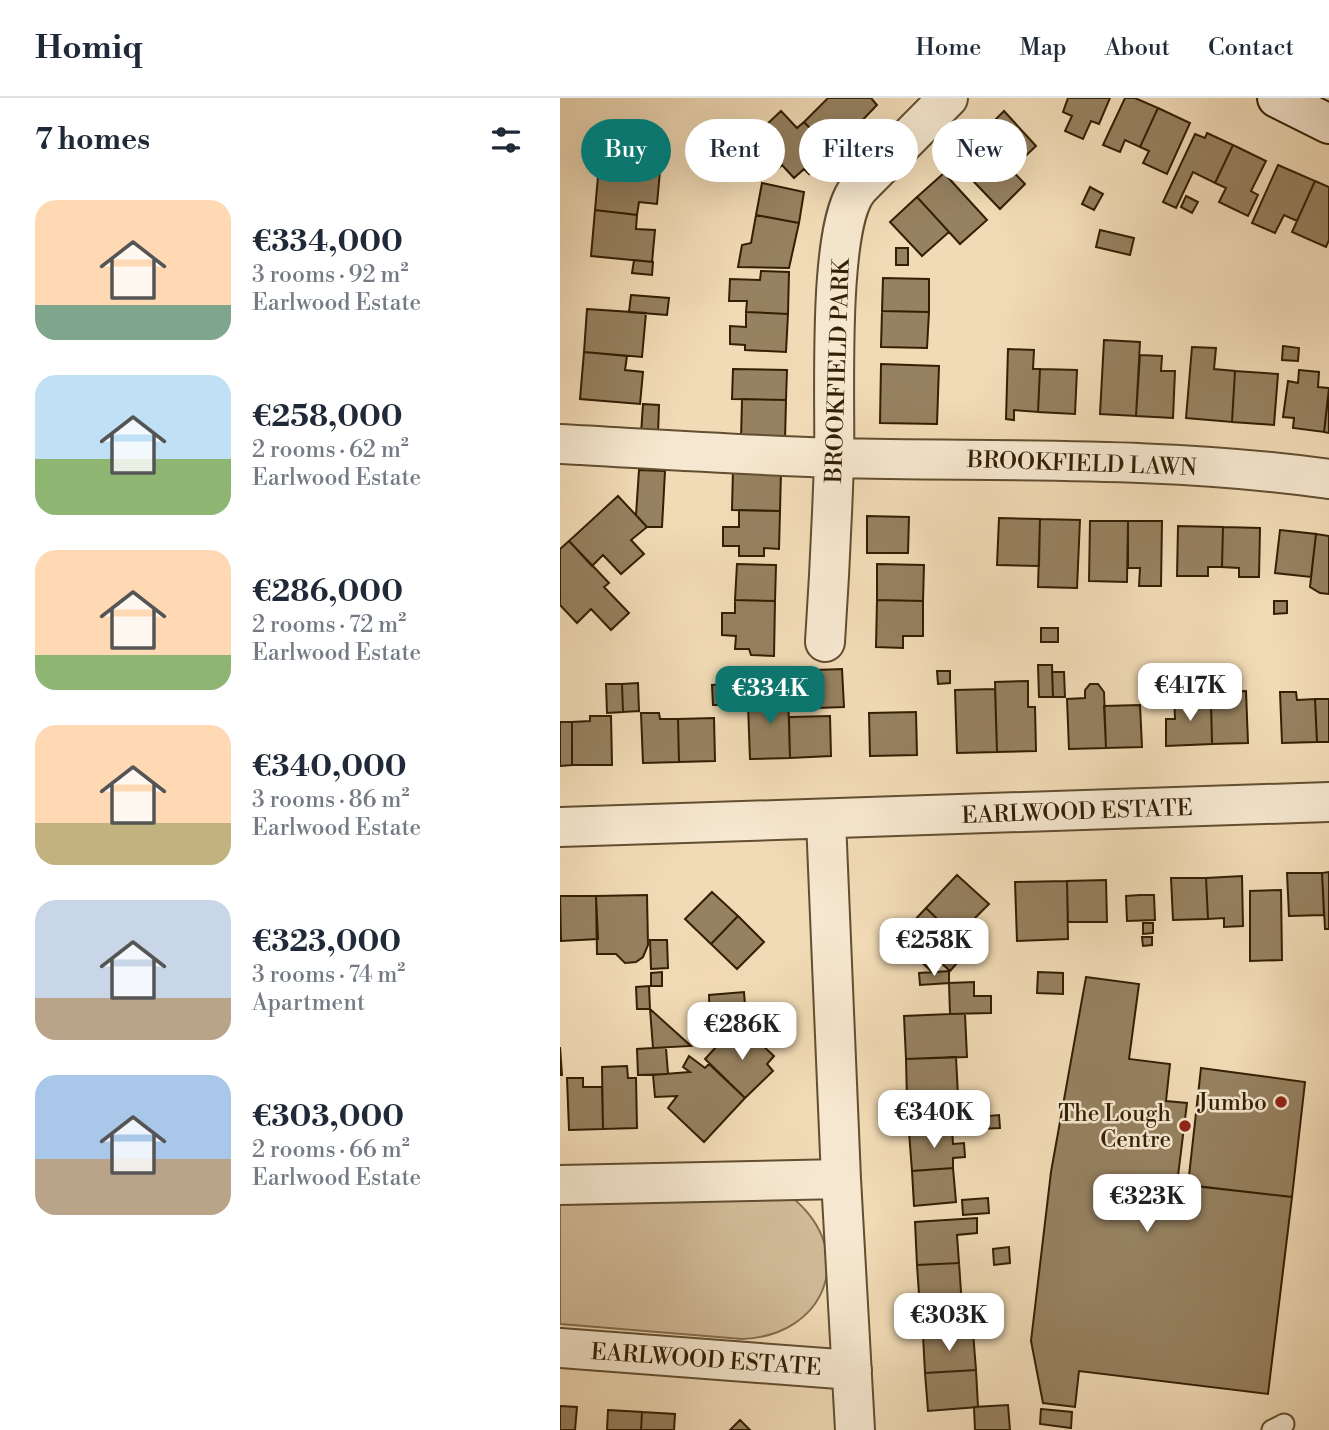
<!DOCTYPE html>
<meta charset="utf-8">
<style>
body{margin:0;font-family:"Libre Bodoni",serif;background:#f6f6f7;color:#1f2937;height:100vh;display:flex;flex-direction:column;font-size:26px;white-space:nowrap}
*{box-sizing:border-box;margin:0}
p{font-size:23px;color:#747a83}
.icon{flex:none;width:38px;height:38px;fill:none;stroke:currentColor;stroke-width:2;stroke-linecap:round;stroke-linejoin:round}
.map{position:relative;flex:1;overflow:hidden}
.panel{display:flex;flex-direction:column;background:#fff;width:560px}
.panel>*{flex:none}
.banner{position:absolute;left:21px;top:21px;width:642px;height:63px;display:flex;gap:14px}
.price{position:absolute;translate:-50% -60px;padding:0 16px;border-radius:14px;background:#fff;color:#222;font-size:23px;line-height:46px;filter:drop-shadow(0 2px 4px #0008)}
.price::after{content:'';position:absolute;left:50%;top:42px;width:21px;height:16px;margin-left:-10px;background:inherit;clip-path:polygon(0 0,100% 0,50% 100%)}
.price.on{background:#0f766e;color:#fff}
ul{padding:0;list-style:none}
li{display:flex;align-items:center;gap:21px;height:175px;padding:0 35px}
li span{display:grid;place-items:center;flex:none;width:196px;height:140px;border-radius:21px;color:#555}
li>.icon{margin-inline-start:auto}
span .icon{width:84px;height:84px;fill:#fffc;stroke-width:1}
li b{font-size:30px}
h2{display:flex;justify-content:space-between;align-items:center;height:84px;padding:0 35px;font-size:30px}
.tag{padding:0 24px;border-radius:32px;background:#fff;box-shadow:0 7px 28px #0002;font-size:24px;line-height:63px}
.tag.on{background:#0f766e;color:#fff}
header{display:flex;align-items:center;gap:42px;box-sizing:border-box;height:98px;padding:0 35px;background:#fff;border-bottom:2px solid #e0e1e3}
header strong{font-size:33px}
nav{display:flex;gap:38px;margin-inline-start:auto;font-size:24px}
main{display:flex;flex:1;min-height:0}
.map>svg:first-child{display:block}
.green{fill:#d1bb98;stroke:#826d4e;stroke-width:2}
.building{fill:#968160;stroke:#331f03;stroke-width:2}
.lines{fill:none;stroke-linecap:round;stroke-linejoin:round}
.lane-casing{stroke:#624e30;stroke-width:23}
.street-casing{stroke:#624e30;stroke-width:42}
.secondary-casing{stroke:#331f03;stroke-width:42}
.lane{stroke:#f6e8d0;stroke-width:19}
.street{stroke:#f6e8d0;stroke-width:38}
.secondary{stroke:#f6e8d0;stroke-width:38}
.poi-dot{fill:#8f2418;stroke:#f6e8d0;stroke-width:2.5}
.labels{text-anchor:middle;stroke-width:5;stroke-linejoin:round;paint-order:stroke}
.street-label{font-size:23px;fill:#331f03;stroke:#f6e8d0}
.poi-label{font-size:23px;fill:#331f03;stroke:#f6e8d0;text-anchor:end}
</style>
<header>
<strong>Homiq</strong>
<nav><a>Home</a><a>Map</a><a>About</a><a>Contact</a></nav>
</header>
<main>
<section class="panel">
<h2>7 homes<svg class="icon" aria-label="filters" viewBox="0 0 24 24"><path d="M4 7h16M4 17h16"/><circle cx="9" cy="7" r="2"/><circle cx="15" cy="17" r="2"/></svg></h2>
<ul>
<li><span style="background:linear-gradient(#ffd9b3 75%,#7fa58c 0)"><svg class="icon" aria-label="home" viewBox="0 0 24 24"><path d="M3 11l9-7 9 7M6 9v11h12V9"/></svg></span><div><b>€334,000</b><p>3 rooms · 92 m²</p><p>Earlwood Estate</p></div></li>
<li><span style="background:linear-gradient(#bfe0f5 60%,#8fb573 0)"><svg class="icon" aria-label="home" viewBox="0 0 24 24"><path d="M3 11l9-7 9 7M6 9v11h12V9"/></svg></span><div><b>€258,000</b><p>2 rooms · 62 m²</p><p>Earlwood Estate</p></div></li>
<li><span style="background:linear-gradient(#ffd9b3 75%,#8fb573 0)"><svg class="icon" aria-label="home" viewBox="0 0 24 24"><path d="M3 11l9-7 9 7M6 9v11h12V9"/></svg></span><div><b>€286,000</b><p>2 rooms · 72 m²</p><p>Earlwood Estate</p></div></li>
<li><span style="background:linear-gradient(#ffd9b3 70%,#c2b280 0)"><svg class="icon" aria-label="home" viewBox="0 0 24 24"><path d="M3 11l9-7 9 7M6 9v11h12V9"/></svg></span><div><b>€340,000</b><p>3 rooms · 86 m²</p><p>Earlwood Estate</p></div></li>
<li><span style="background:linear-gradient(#c9d6e8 70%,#b9a48a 0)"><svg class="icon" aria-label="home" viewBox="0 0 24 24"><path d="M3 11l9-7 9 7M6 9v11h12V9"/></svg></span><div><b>€323,000</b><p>3 rooms · 74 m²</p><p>Apartment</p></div></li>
<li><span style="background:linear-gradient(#a9c7e8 60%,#b9a48a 0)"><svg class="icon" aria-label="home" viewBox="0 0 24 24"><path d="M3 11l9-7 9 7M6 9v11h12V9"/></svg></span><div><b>€303,000</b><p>2 rooms · 66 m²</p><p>Earlwood Estate</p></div></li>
</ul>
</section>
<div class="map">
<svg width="769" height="1332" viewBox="0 0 769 1332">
<rect width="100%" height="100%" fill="#f1dbb6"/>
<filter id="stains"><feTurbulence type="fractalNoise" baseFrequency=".00286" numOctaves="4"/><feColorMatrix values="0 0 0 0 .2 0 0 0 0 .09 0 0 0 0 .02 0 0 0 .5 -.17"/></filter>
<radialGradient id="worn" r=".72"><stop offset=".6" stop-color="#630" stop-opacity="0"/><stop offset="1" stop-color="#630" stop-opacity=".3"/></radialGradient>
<path class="green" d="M234,1101c64,55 31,137 -52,140l-182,-15v-124z"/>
<path class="building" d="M268,0h43l6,7 -45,47 -28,-30z
M508,0h42l-11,26 -8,-3 -8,18 -18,-8 7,-15 -9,-4z
M565,0h10l23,10 -18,39 -15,-7 -5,12 -17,-7z
M598,10l32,15 -23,51 -24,-11 6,-12 -9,-4z
M221,13l16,17 7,-6 28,30 -23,22 -5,-5 -10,9 -12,-13 -9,8 -27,-29z
M444,13l32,35 -25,24 -32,-34z
M647,35l26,12 -18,38 -22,-11 -17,36 -13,-6 32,-68 10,4z
M419,38l46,48 -25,25 -47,-49z
M673,47l33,16 -15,30 7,4 -10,21 -29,-14 7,-14 -11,-5z
M39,67l61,6 -3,33 -18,-2 -2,13 -42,-5z
M718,67l37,16 -18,40 -13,-6 -9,18 -23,-10z
M384,75l43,47 -27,24 -43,-47z
M755,83l14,6v53l-3,7 -34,-15z
M202,85l42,9 -5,31 -43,-8z
M530,89l13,7 -9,16 -12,-6z
M626,98l12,6 -6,11 -11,-6z
M357,99l32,35 -27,24 -32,-34z
M35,112l42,5 -1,14 19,1 -3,32 -61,-6z
M196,117l43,8 -10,45 -51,-1 4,-22 9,-2z
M540,132l34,8 -4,17 -34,-8z
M336,150h12v17h-12z
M74,162l19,2 -1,13 -20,-2z
M201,173l28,1 -1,42 -42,-2 1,-11h-18l1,-22 30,1z
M323,180l46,1v33l-47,-1z
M71,197l38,3 -2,17 -38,-3z
M27,211l59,4 -4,44 -58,-5z
M322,213l47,1 -2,36 -46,-1z
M186,214l42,2 -2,38 -41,-2v-5l-15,-1v-18l16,1z
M544,242l36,2 -4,74 -36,-2z
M723,248l16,2 -1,13 -16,-1z
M632,249l24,1 -2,21 21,2 -3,51 -46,-4z
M448,251l26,1 -1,19h7l-2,43 -24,-2v10l-8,-1z
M24,254l43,4 -2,14 18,2 -3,32 -60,-5z
M580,257l22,1 -1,15h14l-2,47 -37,-2z
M321,266l58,2 -2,58 -57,-1z
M173,271l54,1 -1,30 -54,-1z
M480,271l37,1 -2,44 -37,-2z
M739,272l20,2 -1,15 11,1 -5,44 -31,-4 1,-10 -11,-1 5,-36 10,2z
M675,273l43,3 -4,51 -42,-3z
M769,292v43l-5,-1z
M182,301l44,1 -1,41 -44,-1z
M83,306l16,1 -1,30 -17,-1z
M173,371l48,2 -1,40 -48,-1z
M79,372l26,1 -3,56h-15l-11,-12z
M58,398l29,31 -16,13 13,14 -23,20 -18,-19 -11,11 -23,-25z
M179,412l41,1 -1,38 -15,-1v8h-25v-10h-16v-19h16z
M307,418l42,1 -1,36h-41z
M439,420l41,1 -1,47 -42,-1z
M480,421l40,1 -3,68 -39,-1z
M530,423h38l-1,61 -38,-1z
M568,423h34l-1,65h-22l1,-18h-12z
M618,428l45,1 -1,40h-14v9h-31z
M663,429l37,1 -1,49h-20v-9l-17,-1z
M720,432l36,4 -5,43 -36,-4z
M756,436l13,2v58l-9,-1 -10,-6z
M9,443l40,42 -5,4 25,26 -18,17 -20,-21 -14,14 -17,-18v-56z
M177,466l39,1 -1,36 -40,-1z
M317,466l47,1 -1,36 -46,-1z
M175,502l40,1 -1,55 -23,-1 -2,-6h-14l1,-13 -14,-1v-22h13z
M317,502l46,1v35h-20v12l-27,-1z
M714,503h13v12l-13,1z
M481,530h17v14h-17z
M478,567h14l1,32h-14z
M584,570h12l1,24h-12z
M596,570h12v23l-11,1z
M282,571l2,38 -27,1 -1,-38z
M377,573h13v12l-12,1z
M492,574h12l1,25h-12z
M166,575h17l2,31 -18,1z
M468,583v26h7l1,44 -39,1 -2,-70z
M78,585l1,28 -16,1 -1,-28z
M46,586h16l1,28 -16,1z
M167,586v21h-14l-1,-20z
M530,586h8l6,8 2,56 -37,1 -2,-50 18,-1v-8z
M211,589h9l8,6 2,65 -40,1 -2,-54 14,-1v-9z
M435,591l2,63 -40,1 -2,-63z
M686,593l2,52 -36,1 -1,-42 15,-1v-9z
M720,594h16l1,8 18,-1 2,43 -35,1z
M614,596h19l1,8h17l1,42 -46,2v-27h9z
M755,601h14v43h-12z
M580,607l2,42 -36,1 -2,-42z
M356,614l1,43 -47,1 -1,-43z
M81,615h18l1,6h18l1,43 -36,1z
M30,618h21l1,49h-40v-43l18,-1z
M270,618l1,40 -41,2 -1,-41z
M154,620l1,43 -36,1 -1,-43z
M0,624h12v43l-12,1z
M769,774v57h-4l-3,-56z
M727,775h35l2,42 -35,1z
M397,777l32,29 -33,33 -30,-29z
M682,778l1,50 -19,1v-9l-16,1 -2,-41z
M611,780h35l2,41 -35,1z
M546,782l1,42h-39l-1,-41z
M507,783l1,58 -51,2 -2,-59z
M721,792l1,70 -32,1v-70z
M152,794l26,24 -27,28 -26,-25z
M87,797l1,50 -5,12 -7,5 -11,1 -9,-9h-19l-1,-58z
M580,797h14l1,25 -28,1 -1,-25z
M0,798h36l2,43 -37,2z
M366,810l30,29 -3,4 13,12 -16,18 -11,-10 -9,9 -33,-31z
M178,818l26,26 -27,27 -26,-25z
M583,825h10v10l-10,1z
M582,839h10v8l-9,1z
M90,842h17l1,28 -17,1z
M389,873v12l-29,2 -1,-12z
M102,874v14h-11v-13z
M478,874l25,1v21l-26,-1z
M526,879l53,7 -10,75 41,5 -4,37 21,2 -10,81 115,13 -24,197 -189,-23 -4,36 -32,-4 -12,-62 20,-169z
M414,884v14h17v17l-41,1 -1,-31z
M89,888l1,23h-13l-1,-22z
M184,894l2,26 -36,3 -1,-26z
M90,911l41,37 -38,2z
M390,916h15l2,43 -61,2 -2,-43z
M184,930l30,28 -7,8 6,7 -28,27 -40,-39 23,-25 6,6z
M0,949l2,28h-2z
M93,950h13l2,26 -30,1 -1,-26z
M129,958l16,12 4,-4 36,34 -41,44 -36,-34 9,-12 -22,1 -2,-22 37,-3 -7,-5z
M396,959l2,39 -51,3 -1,-40z
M67,968l1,12h8l1,50 -34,1 -1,-62z
M641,970l104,14 -13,115 -104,-12z
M7,980h16v9h19l1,42 -34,1z
M398,998h24v5h6l1,15 10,-1 1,13 -41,2z
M392,1031l1,15 11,-1 1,14 -12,1v10l-41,3 -3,-39z
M393,1070l3,34 -42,4 -2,-35z
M428,1100l1,15 -26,2 -1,-15z
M417,1120v15l-20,2 2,28 -42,2 -2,-43z
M449,1149l1,16 -16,2 -1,-16z
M399,1165l3,43 -42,3 -3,-44z
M434,1201l1,16 -52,3v-11l19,-1 -1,-5z
M435,1217l2,14 -24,3 -2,-16z
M413,1234l3,38 -51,3 -2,-38z
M416,1272l2,37 -50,4 -3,-38z
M448,1307l2,25h-35l-1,-23z
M0,1308l17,1 -2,23h-15z
M481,1311l31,3 -1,16 -31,-4z
M48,1312l34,2 -1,18h-34z
M82,1314l33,2 -1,16h-33z
M180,1322l10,10h-20z"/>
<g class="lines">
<g class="lane-casing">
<path id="lane" d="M712,1332l12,-6"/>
</g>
<g class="street-casing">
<path id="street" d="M0,346c92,5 184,11 276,14 164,4 330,-2 493,21
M265,544c4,-60 7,-121 9,-181 2,-54 -8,-236 25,-273l89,-90
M0,729l769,-25
M281,1081l14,251
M0,1087l281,-6 -15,-359
M0,1250l292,22"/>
</g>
<g class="secondary-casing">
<path id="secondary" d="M717,0l52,26"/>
</g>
<use href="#lane" class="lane"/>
<use href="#street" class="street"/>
<use href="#secondary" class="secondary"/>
</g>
<g class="poi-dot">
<circle cx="721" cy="1004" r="7"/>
<circle cx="625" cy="1028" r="7"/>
</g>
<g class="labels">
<g class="street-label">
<text transform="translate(277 273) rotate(-88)" y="8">BROOKFIELD PARK</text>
<text transform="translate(522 365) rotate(2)" y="8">BROOKFIELD LAWN</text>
<text transform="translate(517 713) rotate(-2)" y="8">EARLWOOD ESTATE</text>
<text transform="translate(146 1261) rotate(4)" y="8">EARLWOOD ESTATE</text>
</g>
<g class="poi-label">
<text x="707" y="1012">Jumbo</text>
<text x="611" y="1023">The Lough<tspan x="611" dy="26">Centre</tspan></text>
</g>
</g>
<rect width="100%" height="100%" filter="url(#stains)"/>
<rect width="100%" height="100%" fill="url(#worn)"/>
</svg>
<b class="price" style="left:630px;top:625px">€417K</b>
<b class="price on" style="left:210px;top:628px">€334K</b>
<b class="price" style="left:374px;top:880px">€258K</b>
<b class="price" style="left:182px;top:964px">€286K</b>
<b class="price" style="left:374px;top:1052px">€340K</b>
<b class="price" style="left:587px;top:1136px">€323K</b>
<b class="price" style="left:389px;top:1255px">€303K</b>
<div class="banner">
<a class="tag on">Buy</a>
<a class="tag">Rent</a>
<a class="tag">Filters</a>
<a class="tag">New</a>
</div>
</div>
</main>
